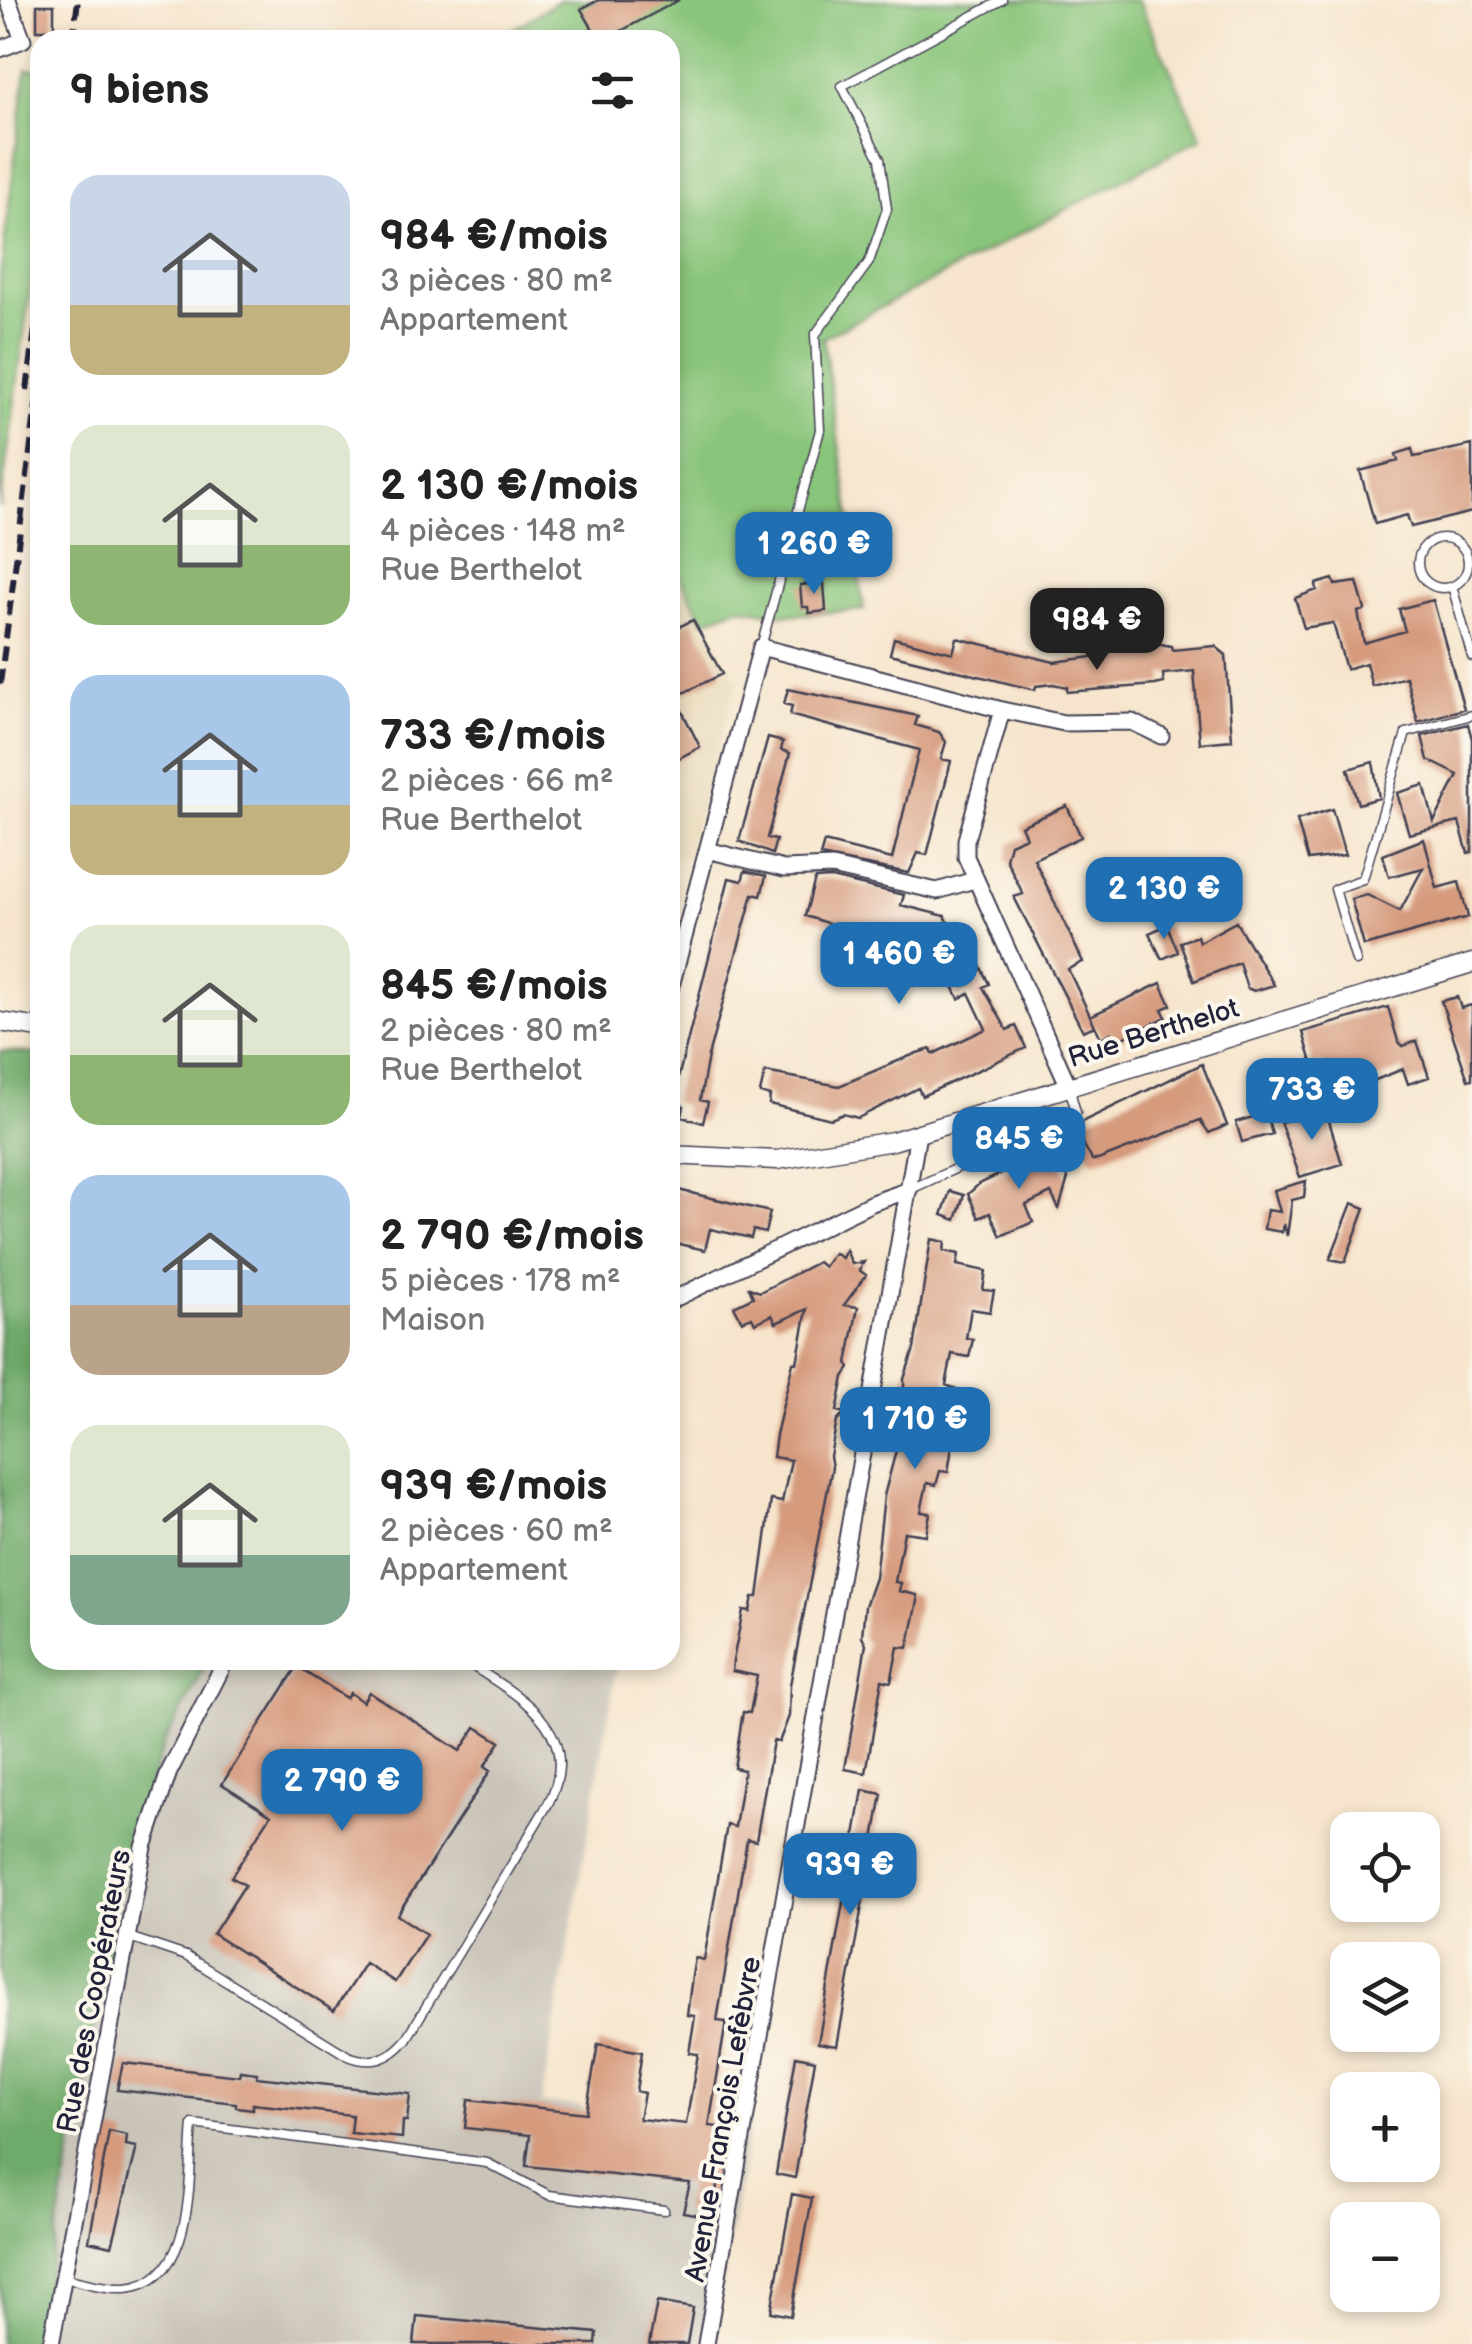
<!DOCTYPE html>
<html lang="fr">
<meta charset="utf-8">
<style>
body{margin:0;font-family:"Balsamiq Sans",sans-serif;background:#f2f2f2;color:#222;height:100vh;display:flex;flex-direction:column;font-size:38px;white-space:nowrap}
*{box-sizing:border-box;margin:0}
p{font-size:32px;color:#767676}
.icon{flex:none;width:55px;height:55px;fill:none;stroke:currentColor;stroke-width:2;stroke-linecap:round;stroke-linejoin:round}
.map{position:relative;flex:1;overflow:hidden}
.details{position:absolute;left:30px;top:30px;width:650px;height:1640px;display:flex;flex-direction:column;background:#fff;border-radius:30px;box-shadow:0 5px 15px #0003}
.details>*{flex:none}
.tools{position:absolute;left:1330px;top:1812px;display:grid;gap:20px}
.tools a{display:grid;place-items:center;width:110px;height:110px;border-radius:20px;background:#fff;box-shadow:0 5px 15px #0003;font-size:50px}
.price{position:absolute;translate:-50% -85px;padding:0 22px;border-radius:20px;background:#1f6fb2;color:#fff;font-size:32px;line-height:65px;filter:drop-shadow(0 2px 5px #0008)}
.price::after{content:'';position:absolute;left:50%;top:60px;width:30px;height:22px;margin-left:-15px;background:inherit;clip-path:polygon(0 0,100% 0,50% 100%)}
.price.on{background:#222;color:#fff}
ul{padding:0;list-style:none}
li{display:flex;align-items:center;gap:30px;height:250px;padding:0 40px}
li span{display:grid;place-items:center;flex:none;width:280px;height:200px;border-radius:30px;color:#555}
li>.icon{margin-inline-start:auto}
span .icon{width:120px;height:120px;fill:#fffc;stroke-width:1}
li b{font-size:42px}
h2{display:flex;justify-content:space-between;align-items:center;height:120px;padding:0 40px;font-size:42px}
.map>svg:first-child{display:block}
.built{fill:#e8d9ba}
.industrial{fill:#c9c3b8}
.green{fill:#88c479;stroke:#55735a;stroke-width:2.5}
.forest{fill:#6eaa69;stroke:#486652;stroke-width:2.5}
.building{fill:#d69a7d}
.lines{fill:none;stroke-linecap:round;stroke-linejoin:round}
.service-casing{stroke:#423f51;stroke-width:11}
.minor-casing{stroke:#423f51;stroke-width:19}
.tertiary-casing{stroke:#423f51;stroke-width:21}
.service{stroke:#fff;stroke-width:8}
.minor{stroke:#fff;stroke-width:15}
.tertiary{stroke:#fff;stroke-width:18}
.rail{stroke:#22223b;stroke-width:6;stroke-dasharray:15 8;stroke-linecap:butt}
.labels{text-anchor:middle;stroke-width:8;stroke-linejoin:round;paint-order:stroke}
.street-label{font-size:28px;fill:#22223b;stroke:#fbf7ec}
</style>
<div class="map">
<svg width="1472" height="2344" viewBox="0 0 1472 2344">
<rect width="100%" height="100%" fill="#fbf7ec"/>
<filter id="ink" filterUnits="userSpaceOnUse"><feTurbulence type="fractalNoise" baseFrequency=".01" numOctaves="2"/><feDisplacementMap in="SourceGraphic" scale="20" xChannelSelector="R" yChannelSelector="G"/><feConvolveMatrix kernelMatrix="1 2 1 2 8 2 1 2 1" color-interpolation-filters="sRGB"/></filter>
<filter id="wash" filterUnits="userSpaceOnUse"><feTurbulence type="fractalNoise" baseFrequency=".0048" numOctaves="4" result="noise"/><feDisplacementMap in="SourceGraphic" scale="40" xChannelSelector="R" yChannelSelector="G"/><feGaussianBlur stdDeviation="2.25" result="paint"/><feColorMatrix in="noise" values="0 0 0 0 0 0 0 0 0 0 0 0 0 0 0 0 0 1.4 0 .05"/><feComposite in="paint" operator="in"/></filter>
<g filter="url(#wash)">
<rect width="100%" height="100%" fill="#f6e5cc"/>
<path class="built" d="M670,557l66,125 -50,179 -16,-4z"/>
<path class="industrial" d="M209,1660h409l-77,443 38,3 7,7 18,2 146,10 -38,219h-676l87,-474 40,-125z"/>
<path class="green" d="M560,0h578l64,138 -379,200 41,272 -82,5 -43,-8 -35,14 -34,-64v-517h-175z
M26,69h14v148l-40,292v-230z"/>
<path class="forest" d="M0,1051l40,3v606h169l-46,85 -40,125 -87,474h-36z"/>
<g id="blocks">
<path class="building" d="M599,0h80l-75,40h-5l-18,-31z
M37,5h17v25h-17z
M1472,445v67l-61,15 -4,-12 -32,9 -15,-53 38,-10 -2,-7 16,-5 2,8z
M1333,579l2,6 22,-3 8,28 -7,2 6,31 41,-12 -6,-22 34,-9 31,109 -46,13 -12,-45 -34,9 -6,-23 -20,6 -13,-46 -29,5 -9,-30 22,-8 -1,-6z
M824,583l2,28 -17,2 -1,-6h-6l-2,-22z
M693,620l29,54 -47,23 25,50 -30,16v-132z
M894,638l59,15 4,-15 97,24 39,-5v-4l28,-6 40,-3 10,2 1,4 43,-4 11,9 6,85 -32,3 -6,-72 -31,3 1,9 -9,2 -88,7v-5l-14,-3 -17,2 -1,4 -145,-36z
M788,689l130,27 -3,9 24,7 7,10 -5,17 10,2 -24,94 -9,-2 -9,20 -89,-17 4,-14 68,17 27,-109 -129,-35 2,-9 -8,-2z
M1468,724l4,15v113l-4,1 -9,-31 -50,12 -12,-41 27,-8 10,37 24,-47 -30,-15 -6,-24z
M768,738l15,4 -2,8 9,3 -23,85 9,2 -4,14 -33,-13z
M1373,762l6,36 -21,6 -10,-35z
M1067,806l14,31 -47,22 49,103 -15,7 27,57 -12,5 -69,-134 9,-3 -17,-35 4,-15 16,-7 -5,-11z
M1332,809l13,46 -37,5 -11,-40z
M1424,839l13,49 22,-6 9,35 -104,29 -13,-47 16,-4 33,16 23,-43 -34,9 -6,-22z
M745,871l21,5 -5,20 -8,-2 -45,162 -8,44 8,2 -5,21 -21,-6 2,-11 -12,-4 57,-224 13,3z
M831,878l73,17 -3,10 44,11 6,13 14,5 24,50 -6,3 24,43 9,-4 10,22 -104,48 -4,-8 -60,30 -15,-4 -12,5 -62,-15 1,-8 -10,-3 5,-21 74,14 78,-33 14,-4 2,5 53,-25 -17,-36 -10,6 -23,-50 -36,-10 -1,4 -13,-1 -81,-26 10,-37z
M1236,922l38,63 -20,6 -7,-3 -8,-25 -45,18 -14,-39 17,-6 2,6z
M1167,925l11,27 -16,7 -13,-26z
M1161,983l10,22 -9,4 4,8 -51,25 -4,-9 -10,5 -11,-22z
M1457,997l4,11 11,-3v74l-4,1 -27,-79z
M1388,1007l10,34 5,5 14,-5 12,36 -21,7 -5,-15 -50,20 -2,-9 -20,6 -9,-23 -9,3 -10,-34z
M1202,1064l25,61 -18,8 -9,-13 -102,40h-6l-11,-20 -28,13 -7,-14z
M1326,1111l16,53 -42,13 -20,-55z
M1266,1113l6,21 -30,8 -6,-20z
M1057,1155l11,23 -9,31 -8,-16 -25,12 7,17 -32,14 -11,-23 -11,5 -11,-24 11,-10 60,-28z
M1306,1181l-2,16 -12,3 -5,36 -3,-12 -2,8 -18,-3 3,-19 13,2 -6,-22z
M670,1188l100,24 -5,21 -12,-3 -2,8 -41,-9 -5,21 -35,-8z
M950,1191l14,4 -8,25 -14,-5z
M1352,1203l13,5 -20,54 -15,-3z
M931,1239l14,3 -1,9 15,3 -2,11 29,6 -3,19 11,1 -4,21 -19,-3 -5,29 7,1 -4,18 -17,-3 -6,31 15,6 -13,81 -8,-1 -4,14 -9,-2 -6,29 9,1 -4,22 -22,-3 -9,50 6,1 -2,8 18,4 1,6 -10,47 -10,-1 -7,35 -9,-2 -16,93 -21,-4 21,-125 -4,-8 3,-30 10,-28 9,-82 14,-53 -6,-1 7,-8 -3,-12 8,1v-44l10,-30z
M846,1250l6,14 12,-2 -5,8 7,5 -22,30 14,2 -11,56 3,5 -6,9 -7,34 9,2 -9,8 -7,35 2,11 -42,218 -1,31 -10,26 -6,-1 -17,100 -9,-2 -30,182 9,1 -17,104 19,2 -17,89 -28,-5 7,-29 -164,-17 4,-31 -65,-7 3,-28 118,13 12,-69 44,8 -6,39 8,2 -5,26 47,5 12,-70 -9,-1 6,-37 -8,-1 5,-39 3,-18 9,2 23,-135 8,2 9,-57 -10,-2 9,-56 7,1 7,-37 -25,-5 1,-10 10,-51 7,1 3,-14h5l13,-97 11,2 9,-42 -18,-3 3,-22 17,-73 4,1 10,-54 -31,14 -4,-8 -17,8 -3,-6 -10,4 -8,-15 19,-9 -4,-9 11,4 58,-30 6,5 10,-14 8,5z
M297,1667l49,31 4,-5 13,9 6,-10 91,59 16,-24 24,15 -16,25 6,4 -93,144 29,19 -31,48 -30,-19 -31,48 -121,-77 32,-49 -14,-8 40,-62 -49,-31z
M863,1790l19,4 -45,252 -19,-3z
M796,2056l19,4 -20,118 -19,-4z
M123,2063l116,13 1,-5 17,2 -1,4 154,17 -3,27h-4l-1,17 -52,-5 2,-18 -99,-11v5l-17,-2v-4l-119,-13z
M109,2131l18,4 -1,10 11,2 -25,99 -23,-5z
M792,2194l20,4 -21,118 -20,-4z
M657,2302l36,6 -6,36h-38z
M417,2316l180,17 -1,11h-182z"/>
</g>
</g>
<g filter="url(#ink)">
<use href="#blocks" fill-opacity="0" stroke="#423f51" stroke-width="2.5"/>
<g class="lines">
<g class="service-casing">
<path id="service" d="M1418 563a25 25 0 1 1 50 0a25 25 0 1 1-50 0Z
M1452,586l20,71
M761,647l59,-217 -5,-95 54,-73 18,-53 -7,-50 -38,-73 160,-86
M1356,961l-21,-72 28,-10 43,-146 66,-18
M909,1190l161,-74 6,-4 -7,-25
M126,1936l60,20 162,100c24,9 41,4 58,-16l142,-236c39,-75 -33,-110 -85,-144
M64,2278c19,4 41,11 61,10 72,-5 63,-113 68,-164l294,39 62,32 115,15"/>
</g>
<g class="minor-casing">
<path id="minor" d="M0,49l23,-9 -15,-40
M1002,710l62,13 68,-1 29,14
M707,850l77,19 48,-2 105,24 37,-11
M670,990l91,-343 241,63 -36,130v17l103,230
M670,1301l202,-98 37,-13
M51,2344l93,-497 25,-75 57,-112
M706,2344l212,-1210"/>
</g>
<g class="tertiary-casing">
<path id="tertiary" d="M0,1022l40,6
M670,1155l107,5 116,-19 579,-178"/>
</g>
<use href="#service" class="service"/>
<use href="#minor" class="minor"/>
<use href="#tertiary" class="tertiary"/>
<path class="rail" d="M73,40l5,-40
M27,390l13,-98
M0,684l40,-309"/>
</g>
</g>
<g class="labels">
<g class="street-label">
<text transform="translate(1153 1032) rotate(-17)" y="10">Rue Berthelot</text>
<text transform="translate(93 1991) rotate(-79)" y="10">Rue des Coopérateurs</text>
<text transform="translate(722 2119) rotate(-80)" y="10">Avenue François Lefèbvre</text>
</g>
</g>
</svg>
<div class="tools">
<a><svg class="icon" aria-label="locate" viewBox="0 0 24 24"><circle cx="12" cy="12" r="6"/><path d="M12 2v4M12 18v4M2 12h4M18 12h4"/></svg></a>
<a><svg class="icon" aria-label="layers" viewBox="0 0 24 24"><path d="M12 4l9 5-9 5-9-5zM3 14l9 5 9-5"/></svg></a>
<a>+</a>
<a>−</a>
</div>
<b class="price" style="left:814px;top:597px">1 260 €</b>
<b class="price on" style="left:1097px;top:673px">984 €</b>
<b class="price" style="left:1164px;top:942px">2 130 €</b>
<b class="price" style="left:899px;top:1007px">1 460 €</b>
<b class="price" style="left:1312px;top:1143px">733 €</b>
<b class="price" style="left:1019px;top:1192px">845 €</b>
<b class="price" style="left:915px;top:1472px">1 710 €</b>
<b class="price" style="left:342px;top:1834px">2 790 €</b>
<b class="price" style="left:850px;top:1918px">939 €</b>
<section class="details">
<h2>9 biens<svg class="icon" aria-label="filters" viewBox="0 0 24 24"><path d="M4 7h16M4 17h16"/><circle cx="9" cy="7" r="2"/><circle cx="15" cy="17" r="2"/></svg></h2>
<ul>
<li><span style="background:linear-gradient(#c9d6e8 65%,#c2b280 0)"><svg class="icon" aria-label="home" viewBox="0 0 24 24"><path d="M3 11l9-7 9 7M6 9v11h12V9"/></svg></span><div><b>984 €/mois</b><p>3 pièces · 80 m²</p><p>Appartement</p></div></li>
<li><span style="background:linear-gradient(#dfe7d0 60%,#8fb573 0)"><svg class="icon" aria-label="home" viewBox="0 0 24 24"><path d="M3 11l9-7 9 7M6 9v11h12V9"/></svg></span><div><b>2 130 €/mois</b><p>4 pièces · 148 m²</p><p>Rue Berthelot</p></div></li>
<li><span style="background:linear-gradient(#a9c7e8 65%,#c2b280 0)"><svg class="icon" aria-label="home" viewBox="0 0 24 24"><path d="M3 11l9-7 9 7M6 9v11h12V9"/></svg></span><div><b>733 €/mois</b><p>2 pièces · 66 m²</p><p>Rue Berthelot</p></div></li>
<li><span style="background:linear-gradient(#dfe7d0 65%,#8fb573 0)"><svg class="icon" aria-label="home" viewBox="0 0 24 24"><path d="M3 11l9-7 9 7M6 9v11h12V9"/></svg></span><div><b>845 €/mois</b><p>2 pièces · 80 m²</p><p>Rue Berthelot</p></div></li>
<li><span style="background:linear-gradient(#a9c7e8 65%,#b9a48a 0)"><svg class="icon" aria-label="home" viewBox="0 0 24 24"><path d="M3 11l9-7 9 7M6 9v11h12V9"/></svg></span><div><b>2 790 €/mois</b><p>5 pièces · 178 m²</p><p>Maison</p></div></li>
<li><span style="background:linear-gradient(#dfe7d0 65%,#7fa58c 0)"><svg class="icon" aria-label="home" viewBox="0 0 24 24"><path d="M3 11l9-7 9 7M6 9v11h12V9"/></svg></span><div><b>939 €/mois</b><p>2 pièces · 60 m²</p><p>Appartement</p></div></li>
</ul>
</section>
</div>
